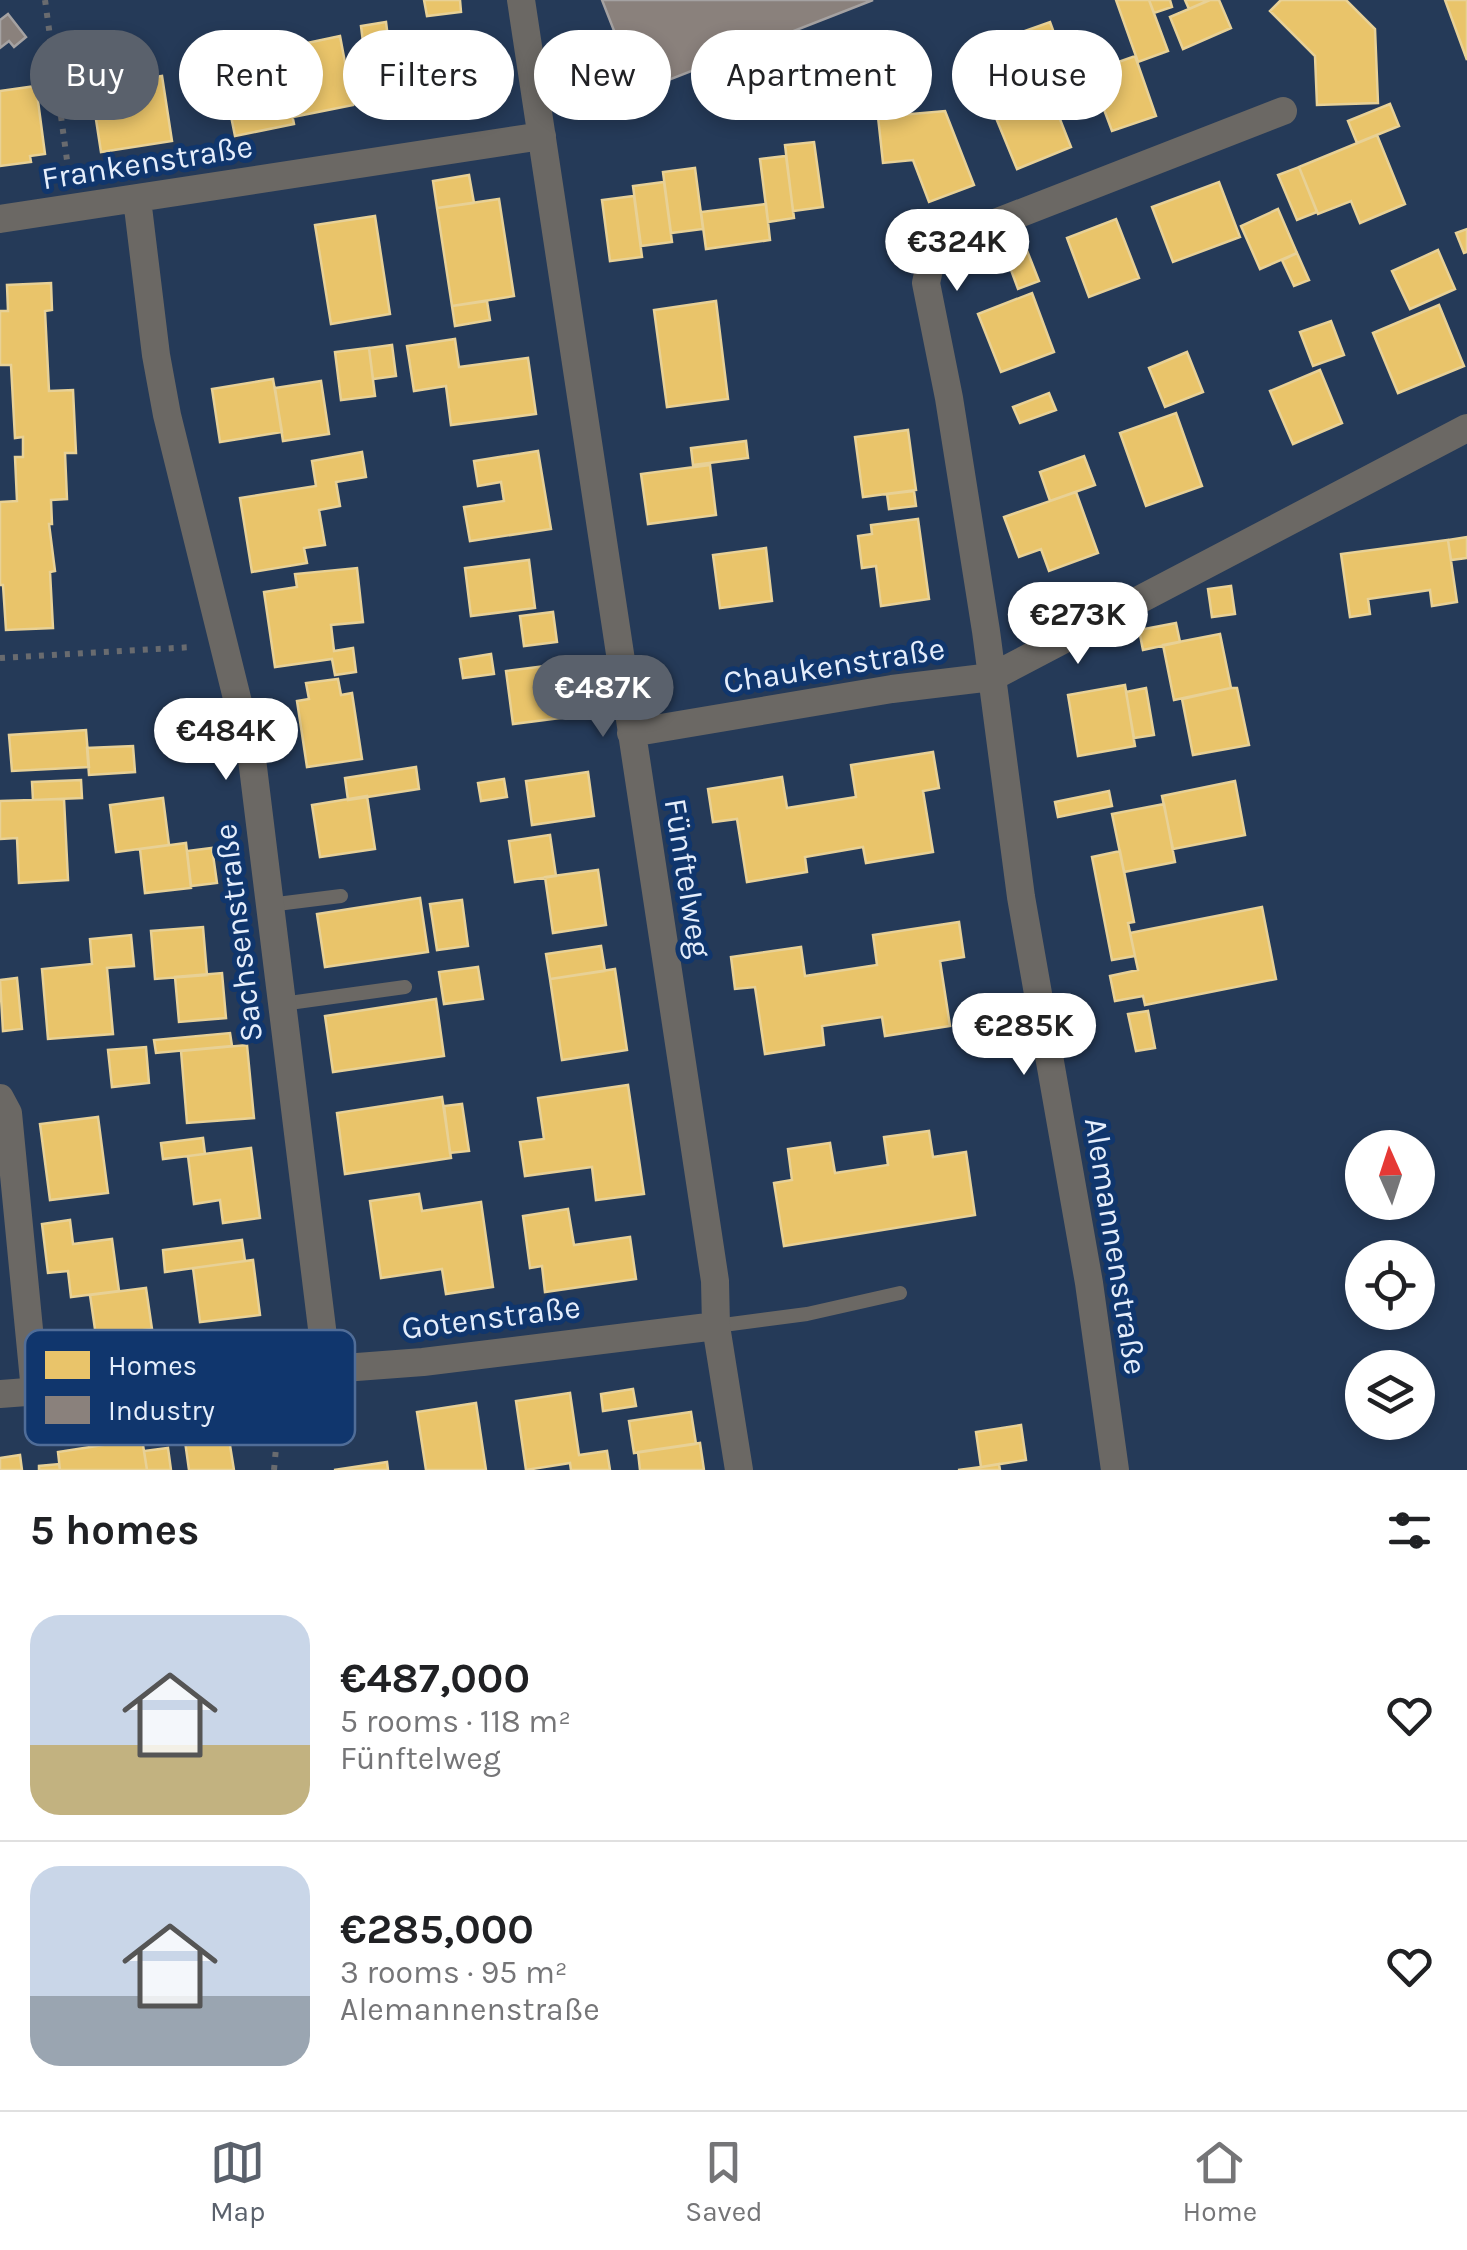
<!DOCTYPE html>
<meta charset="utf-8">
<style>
body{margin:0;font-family:Karla,sans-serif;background:#f2f2f2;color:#202124;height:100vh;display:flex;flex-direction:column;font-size:38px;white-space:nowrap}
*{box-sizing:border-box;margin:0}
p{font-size:32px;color:#757577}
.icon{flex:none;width:55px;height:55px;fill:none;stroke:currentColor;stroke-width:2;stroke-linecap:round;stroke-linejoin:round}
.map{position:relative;height:1470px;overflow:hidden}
.drawer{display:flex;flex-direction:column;background:#fff;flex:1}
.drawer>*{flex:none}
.top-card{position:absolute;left:30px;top:30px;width:1408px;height:90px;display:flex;gap:20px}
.needle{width:65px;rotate:357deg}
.tools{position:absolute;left:1345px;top:1130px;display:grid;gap:20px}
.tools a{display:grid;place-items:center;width:90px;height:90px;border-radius:50%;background:#fff;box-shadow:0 5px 15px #0003;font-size:50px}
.price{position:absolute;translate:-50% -85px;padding:0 22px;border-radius:35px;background:#fff;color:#222;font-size:32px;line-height:65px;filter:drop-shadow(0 2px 5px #0008)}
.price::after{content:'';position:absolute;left:50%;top:60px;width:30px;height:22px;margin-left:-15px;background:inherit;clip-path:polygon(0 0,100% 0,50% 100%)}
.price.current{background:#5a616c;color:#fff}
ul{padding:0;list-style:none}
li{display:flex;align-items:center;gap:30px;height:250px;padding:0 30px}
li+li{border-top:2px solid #e0e0e0}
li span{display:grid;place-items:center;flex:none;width:280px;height:200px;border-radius:30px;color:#555}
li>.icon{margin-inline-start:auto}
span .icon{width:120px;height:120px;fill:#fffc;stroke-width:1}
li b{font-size:42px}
h2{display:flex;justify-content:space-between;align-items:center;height:120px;padding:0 30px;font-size:42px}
.chip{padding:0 35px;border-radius:45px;background:#fff;box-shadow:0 5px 15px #0003;font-size:35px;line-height:90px}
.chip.current{background:#5a616c;color:#fff}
.menu{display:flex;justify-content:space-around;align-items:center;height:140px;border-top:2px solid #e0e0e0;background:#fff;font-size:28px;color:#757577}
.menu a{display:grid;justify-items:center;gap:5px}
.menu .current{color:#5a616c}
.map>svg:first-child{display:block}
.homes{fill:#e9c46a;stroke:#e8d196;stroke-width:2.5}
.industry{fill:#8a817c;stroke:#a5a2a2;stroke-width:2.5}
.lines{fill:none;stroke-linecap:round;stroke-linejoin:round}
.path{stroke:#696b6f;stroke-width:6;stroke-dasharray:5 8;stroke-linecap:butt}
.lane{stroke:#6b6864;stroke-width:14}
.street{stroke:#6b6864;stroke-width:28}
.labels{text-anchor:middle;stroke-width:10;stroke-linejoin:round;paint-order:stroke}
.street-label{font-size:32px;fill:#e5eefc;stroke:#10366d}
.key{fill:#10366d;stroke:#506d98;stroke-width:2.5}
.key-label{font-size:28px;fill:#e5eefc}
</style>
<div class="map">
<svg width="1467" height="1470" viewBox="0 0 1467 1470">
<rect width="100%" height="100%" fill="#253a58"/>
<path class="homes" d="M424,0h36l1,12 -34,4z
M1116,0h33l19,51 -30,11z
M1149,0h21l2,7 -18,6z
M1185,0h21l1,1 -18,8z
M1219,0l12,28 -48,21 -13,-32 40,-17z
M1281,0h65l29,29 3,74 -61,2 -2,-49 -45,-45z
M1445,0h22v60z
M386,22l2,16 -25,4 -2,-16z
M1050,22l15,41 -27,10 -16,-41z
M340,36l13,69 -60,12 -14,-68z
M463,39l5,42 -87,12 -5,-37 25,-3v-5z
M280,54l14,70 -59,12 -14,-70z
M1135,56l21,60 -44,15 -22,-59z
M162,76l10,65 -71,11 -10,-65z
M1044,79l27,68 -54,22 -28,-68z
M36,86l9,68 -15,2 1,6 -31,4v-75z
M1390,104l9,22 -42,17 -9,-22z
M945,111l29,74 -45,17 -16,-42 -30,3 -5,-46z
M1377,135l28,69 -45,19 -9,-22 -33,13 -19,-47z
M814,142l9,65 -30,4 -8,-66z
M786,156l8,62 -26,4 -8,-63z
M1299,167l18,45 -20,8 -19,-45z
M695,168l8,61 -32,4 -8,-61z
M469,175l5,28 -37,5 -4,-27z
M664,182l8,60 -31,4 -8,-60z
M1219,182l21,55 -67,25 -21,-55z
M634,196l8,61 -32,4 -8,-61z
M499,199l15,97 -62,10 -15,-98z
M766,204l4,36 -64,9 -5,-37z
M1278,209l19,44 -37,16 -19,-43z
M375,216l15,98 -59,10 -16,-99z
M1116,219l23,59 -50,19 -22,-59z
M1467,229v23l-3,1 -8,-20z
M1024,243l15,38 -21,8 -14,-38z
M1438,250l17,39 -45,20 -18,-38z
M1297,253l12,27 -15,6 -12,-26z
M51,283l1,27 -7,1 4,80 24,-1 3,63h-11l2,46 -16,1 1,24h-3l6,47 -5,1 3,56 -47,2 -3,-45h-3v-83l17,-1 -2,-44h8v-20l-8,1 -4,-73h-11v-54h8l-1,-26z
M1032,293l22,59 -53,20 -23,-58z
M487,301l3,19 -35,6 -3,-20z
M716,301l12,98 -61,8 -13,-97z
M1439,305l25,61 -66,27 -25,-60z
M1331,321l13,34 -31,11 -13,-34z
M455,339l4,28 69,-9 8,56 -85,11 -5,-39 -32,5 -7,-45z
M392,345l4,31 -23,3 -4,-31z
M369,348l6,48 -34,4 -6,-48z
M1187,352l16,40 -38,15 -16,-39z
M1320,370l22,53 -49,21 -23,-53z
M273,379l9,53 -62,10 -8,-53z
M321,381l8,53 -46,7 -8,-53z
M1049,393l7,17 -36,13 -7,-16z
M1176,413l26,73 -56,20 -26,-73z
M908,430l8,60 -53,7 -8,-60z
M746,441l2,17 -55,7 -2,-17z
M538,451l13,78 -81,12 -6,-34 40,-6 -3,-19 -23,4 -4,-25z
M362,452l4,25 -30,5 4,24 -21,4 6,35 -21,3 3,15 -55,9 -12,-74 76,-12 -4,-25z
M1084,456l11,29 -45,16 -10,-29z
M710,465l6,50 -68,9 -7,-50z
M914,491l2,15 -27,3 -2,-15z
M1076,492l22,61 -49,18 -8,-22 -22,8 -15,-40z
M918,519l11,80 -48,7 -5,-40 -14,2 -4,-32 14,-2 -1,-9z
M1467,537v21l-16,2 -3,-20z
M1448,540l9,62 -25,4 -2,-16 -62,9 2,15 -20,3 -9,-63z
M766,548l6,53 -52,7 -7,-53z
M529,560l6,48 -64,8 -6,-48z
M357,568l6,54 -32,3 3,26 19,-3 3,24 -21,3 -3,-16 -57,8 -11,-75 33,-5 -2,-13z
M1231,586l4,28 -23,3 -4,-28z
M553,612l4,30 -33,4 -4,-30z
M1176,623l4,19 -37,8 -4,-20z
M1220,634l11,54 -57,12 -11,-55z
M491,654l3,20 -31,4 -3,-19z
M562,664l7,53 -56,7 -7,-53z
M338,679l3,16 11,-2 10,66 -55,8 -10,-66 12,-2 -3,-16z
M1125,685l10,61 -57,10 -10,-61z
M1146,688l8,47 -20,3 -8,-46z
M1231,688h6l12,57 -56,10 -11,-56z
M86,730l3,37 -77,4 -3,-36z
M133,746l2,26 -46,3 -2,-27z
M933,752l6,36 -16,3 10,61 -67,11 -3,-16 -58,10 2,15 -60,10 -10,-63 -24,3 -5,-33 74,-12 5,31 69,-11 -5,-32z
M416,767l3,22 -71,11 -3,-22z
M588,772l6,44 -62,9 -6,-44z
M504,779l3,18 -26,4 -3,-18z
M81,780l1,18 -49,2 -1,-18z
M1235,781l10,54 -72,14 -11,-53z
M1109,791l3,15 -54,11 -3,-15z
M367,796l8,53 -55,8 -8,-52z
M163,798l6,47 -53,7 -6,-47z
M64,799l4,81 -49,3 -2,-45 -17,1v-38z
M1164,804l11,58 -51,10 -12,-58z
M550,835l6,41 -41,6 -6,-41z
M186,843l5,45 -46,5 -5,-44z
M212,848l5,35 -26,3 -4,-35z
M1120,851l14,71 -6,1 7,33 -23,4 -20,-103z
M598,870l8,55 -53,8 -8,-56z
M420,898l8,54 -103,15 -8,-53z
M462,900l6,46 -31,4 -7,-46z
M1262,907l14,72 -131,26 -2,-9 -28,5 -5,-25 28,-6 -8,-37z
M959,922l5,35 -24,4 10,65 -65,10 -3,-19 -60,9 2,19 -59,9 -10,-67 -20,2 -4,-32 70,-10 4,29 72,-11 -4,-30z
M203,927l4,48 -52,4 -4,-48z
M131,935l3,31 -27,2 6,66 -65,5 -6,-70 50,-5 -2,-25z
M601,946l4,25 -55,8 -4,-25z
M478,967l5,32 -39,5 -5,-32z
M615,969l12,81 -65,10 -12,-81z
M222,973l4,45 -47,4 -4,-45z
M17,978l5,51 -19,2 -3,-51z
M436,999l8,57 -111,16 -8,-56z
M1148,1011l7,37 -19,3 -8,-37z
M230,1033l2,13 -76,7 -2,-13z
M247,1045l7,73 -67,5 -6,-72z
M146,1047l3,36 -37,4 -4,-37z
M628,1085l16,109 -48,6 -4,-33 -67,9 -5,-34 24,-3 -6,-41z
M442,1097l9,61 -106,16 -8,-61z
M462,1104l7,47 -19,2 -6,-47z
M98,1117l10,76 -58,7 -10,-76z
M929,1131l4,26 33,-5 9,63 -191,31 -10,-63 18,-3 -4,-31 42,-6 5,30 53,-8 -4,-28z
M203,1138l2,16 -42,5 -2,-16z
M251,1148l9,70 -37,5 -3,-23 -26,4 -6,-48z
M419,1194l3,17 59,-9 12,85 -47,7 -4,-25 -61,9 -11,-77z
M568,1209l6,36 56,-8 6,42 -91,13 -3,-26 -12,2 -7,-52z
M70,1220l3,24 39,-5 7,52 -48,6 -3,-26 -20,2 -6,-49z
M242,1240l3,21 -80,11 -2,-22z
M253,1260l7,55 -60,7 -7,-54z
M146,1288l6,41 -56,7 -6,-41z
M633,1389l3,17 -33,5 -2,-17z
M570,1393l9,62 28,-4 3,19h-39l-1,-7 -44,7 -10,-69z
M476,1403l10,67h-60l-9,-58z
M691,1412l5,32 -62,9 -5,-32z
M1021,1425l5,35 -45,7 -5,-35z
M227,1427l7,43h-45l-5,-36z
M142,1439l5,31h-87l-2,-18z
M700,1443l4,27h-64l-2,-18z
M168,1448l3,22h-24l-3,-19z
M20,1455l2,15h-22v-12z
M387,1462l1,8h-54z
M59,1464l1,6h-21v-4z
M999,1464l1,6h-42l23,-3z"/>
<path class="industry" d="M602,0h271l-235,92z
M8,14l18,23 -12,10 -5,-6 -9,7v-28z"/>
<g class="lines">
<path class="path" d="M45,0l25,182
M0,658l193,-11
M274,1470l4,-44 -2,-22"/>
<path class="lane" d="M269,905l72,-9
M282,1004l123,-17
M716,1326l91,-12 93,-21"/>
<path class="street" d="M521,0l194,1281 1,45 23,144
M137,199l19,156 11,60 85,344 75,610
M0,219l542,-83
M631,733l261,-44 100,-12 475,-249
M0,1098l8,15 27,278
M0,1394l423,-32 293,-36
M1115,1470l-26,-187 -68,-386 -35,-266 -37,-233 -23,-115 5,-23 18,-19 334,-130"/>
</g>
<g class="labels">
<g class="street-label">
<text transform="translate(147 162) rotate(-9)" y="11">Frankenstraße</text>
<text transform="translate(834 665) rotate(-9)" y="11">Chaukenstraße</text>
<text transform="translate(688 878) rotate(81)" y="11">Fünftelweg</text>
<text transform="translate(238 933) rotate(-97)" y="11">Sachsenstraße</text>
<text transform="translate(1116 1246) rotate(81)" y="11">Alemannenstraße</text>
<text transform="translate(491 1317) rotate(-7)" y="11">Gotenstraße</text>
</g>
</g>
<rect x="25" y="1330" width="330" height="115" rx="15" class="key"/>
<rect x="45" y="1351" width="45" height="28" fill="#e9c46a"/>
<rect x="45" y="1396" width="45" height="28" fill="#8a817c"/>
<g class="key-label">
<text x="108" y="1375">Homes</text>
<text x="108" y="1420">Industry</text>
</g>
</svg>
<div class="tools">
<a><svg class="needle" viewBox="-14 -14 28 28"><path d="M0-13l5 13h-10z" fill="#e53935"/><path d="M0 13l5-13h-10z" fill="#757577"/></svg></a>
<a><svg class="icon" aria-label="locate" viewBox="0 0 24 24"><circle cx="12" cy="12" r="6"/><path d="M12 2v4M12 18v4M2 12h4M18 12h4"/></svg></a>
<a><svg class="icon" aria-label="layers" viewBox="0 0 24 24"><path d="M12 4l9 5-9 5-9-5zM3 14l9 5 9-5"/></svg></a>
</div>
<b class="price" style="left:957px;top:294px">€324K</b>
<b class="price" style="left:1078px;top:667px">€273K</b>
<b class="price current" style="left:603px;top:740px">€487K</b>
<b class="price" style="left:226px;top:783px">€484K</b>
<b class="price" style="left:1024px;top:1078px">€285K</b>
<div class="top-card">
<a class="chip current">Buy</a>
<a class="chip">Rent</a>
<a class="chip">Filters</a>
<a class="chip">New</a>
<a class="chip">Apartment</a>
<a class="chip">House</a>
</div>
</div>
<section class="drawer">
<h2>5 homes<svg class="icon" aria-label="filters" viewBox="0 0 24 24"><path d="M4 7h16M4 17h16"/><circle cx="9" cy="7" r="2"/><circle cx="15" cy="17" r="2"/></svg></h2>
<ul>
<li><span style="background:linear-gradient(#c9d6e8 65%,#c2b280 0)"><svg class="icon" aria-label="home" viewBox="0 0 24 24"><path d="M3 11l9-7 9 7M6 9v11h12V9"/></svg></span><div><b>€487,000</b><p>5 rooms · 118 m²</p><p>Fünftelweg</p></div><svg class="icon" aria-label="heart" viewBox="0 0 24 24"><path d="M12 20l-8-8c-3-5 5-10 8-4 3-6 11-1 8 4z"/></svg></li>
<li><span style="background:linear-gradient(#c9d6e8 65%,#9aa5b1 0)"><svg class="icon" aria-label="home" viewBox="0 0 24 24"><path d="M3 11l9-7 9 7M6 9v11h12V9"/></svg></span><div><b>€285,000</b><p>3 rooms · 95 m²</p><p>Alemannenstraße</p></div><svg class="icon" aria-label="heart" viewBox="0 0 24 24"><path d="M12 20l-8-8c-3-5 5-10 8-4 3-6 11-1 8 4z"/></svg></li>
</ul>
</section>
<nav class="menu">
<a class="current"><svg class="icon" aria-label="map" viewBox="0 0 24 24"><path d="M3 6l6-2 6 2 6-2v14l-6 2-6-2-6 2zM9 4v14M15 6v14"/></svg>Map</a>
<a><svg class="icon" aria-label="saved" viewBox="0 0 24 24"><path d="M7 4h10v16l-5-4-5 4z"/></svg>Saved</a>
<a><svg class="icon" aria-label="home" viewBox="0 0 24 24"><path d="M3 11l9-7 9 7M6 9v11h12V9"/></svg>Home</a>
</nav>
